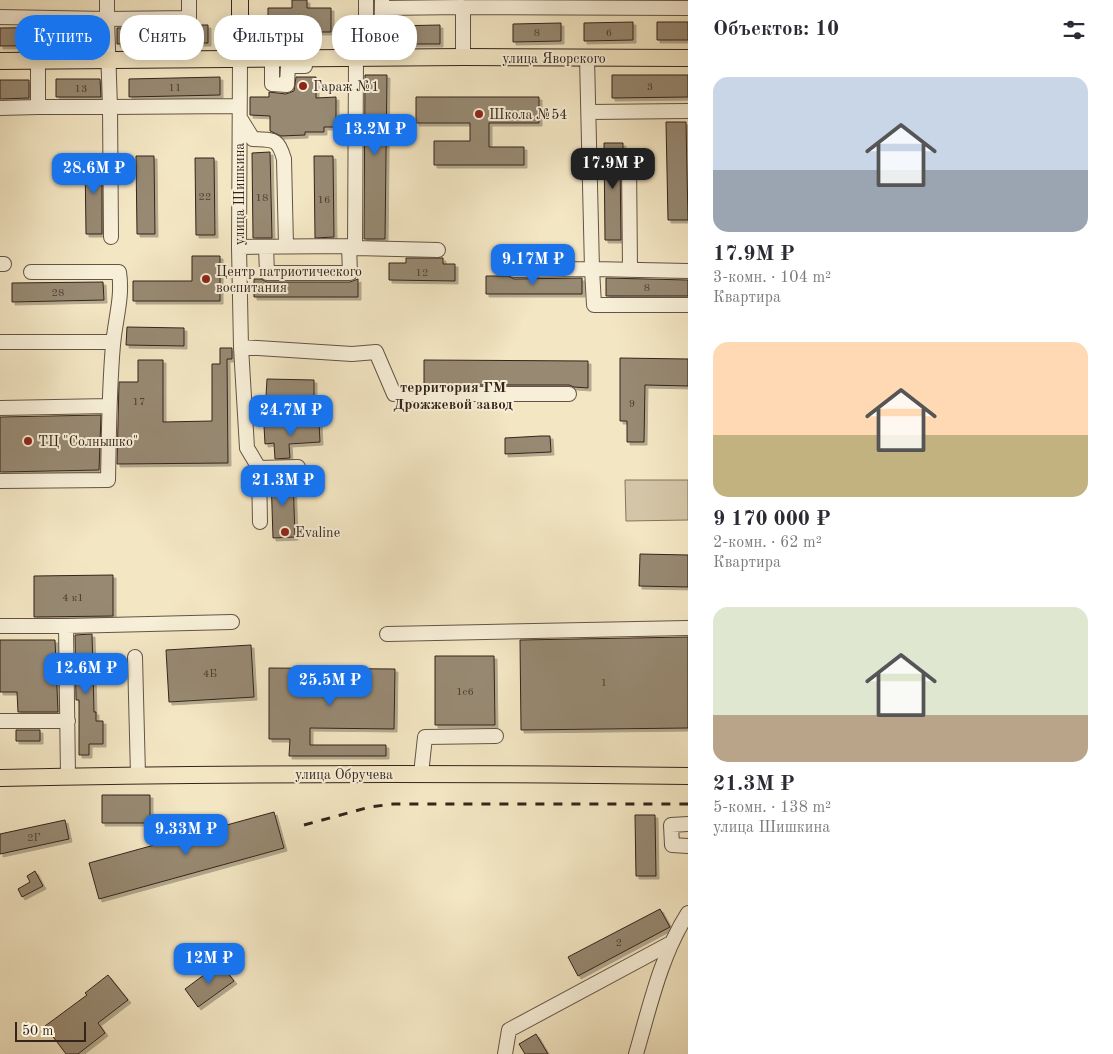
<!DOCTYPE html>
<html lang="ru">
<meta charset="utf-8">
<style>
body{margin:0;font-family:"Old Standard TT",serif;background:#f2f2f3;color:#2b2b33;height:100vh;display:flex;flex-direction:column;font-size:19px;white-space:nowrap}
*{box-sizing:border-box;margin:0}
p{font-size:16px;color:#7c7c81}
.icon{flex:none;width:28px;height:28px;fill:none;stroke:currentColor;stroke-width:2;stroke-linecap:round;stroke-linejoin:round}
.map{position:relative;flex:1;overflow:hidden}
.side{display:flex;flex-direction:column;background:#fff;width:425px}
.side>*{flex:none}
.hud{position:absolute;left:15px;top:15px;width:475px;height:45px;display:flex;gap:10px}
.scale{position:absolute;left:15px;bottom:12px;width:71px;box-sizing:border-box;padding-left:5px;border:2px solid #34241b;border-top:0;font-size:14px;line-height:18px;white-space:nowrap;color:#34241b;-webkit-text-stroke:4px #f7efd8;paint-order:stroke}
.price{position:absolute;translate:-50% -42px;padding:0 11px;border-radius:10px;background:#1a73e8;color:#fff;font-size:16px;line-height:32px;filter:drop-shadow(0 1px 2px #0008)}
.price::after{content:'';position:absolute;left:50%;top:30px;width:15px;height:11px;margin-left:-8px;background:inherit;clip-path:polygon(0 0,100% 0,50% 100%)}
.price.on{background:#222;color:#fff}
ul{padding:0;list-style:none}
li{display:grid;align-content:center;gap:10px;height:265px;padding:0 25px}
li span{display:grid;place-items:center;height:155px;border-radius:15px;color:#555}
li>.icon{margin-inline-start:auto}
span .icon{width:90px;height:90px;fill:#fffc;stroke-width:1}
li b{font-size:21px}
h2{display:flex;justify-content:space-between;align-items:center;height:60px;padding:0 25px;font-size:21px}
.chip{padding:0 18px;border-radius:20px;background:#fff;box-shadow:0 2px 12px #0003;font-size:18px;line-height:45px}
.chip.on{background:#1a73e8;color:#fff}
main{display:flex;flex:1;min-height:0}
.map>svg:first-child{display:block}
.green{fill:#d3c5a6;stroke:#847460}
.building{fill:#978972;stroke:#34241b;filter:url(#shadow)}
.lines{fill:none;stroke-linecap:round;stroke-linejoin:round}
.minor-casing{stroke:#645445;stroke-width:16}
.major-casing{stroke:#34241b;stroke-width:18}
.minor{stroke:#f7efd8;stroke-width:14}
.major{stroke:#f3e6c3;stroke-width:16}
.rail{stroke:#34241b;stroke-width:3;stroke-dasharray:9 9;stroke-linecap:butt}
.poi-dot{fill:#8f2418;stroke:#f7efd8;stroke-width:2}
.labels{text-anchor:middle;stroke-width:4;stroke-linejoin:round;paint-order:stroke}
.number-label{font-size:11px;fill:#4d3d31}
.street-label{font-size:14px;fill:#34241b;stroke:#f7efd8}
.poi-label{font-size:14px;fill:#34241b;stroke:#f7efd8;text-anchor:start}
.neighbourhood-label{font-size:15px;font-weight:bold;fill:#34241b;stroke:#f7efd8}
</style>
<main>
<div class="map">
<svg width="688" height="1054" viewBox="0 0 688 1054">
<defs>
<filter id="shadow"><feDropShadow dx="3" dy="3" stdDeviation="0" flood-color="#0004"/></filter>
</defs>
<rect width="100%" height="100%" fill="#f3e6c3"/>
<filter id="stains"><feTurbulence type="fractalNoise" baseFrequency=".004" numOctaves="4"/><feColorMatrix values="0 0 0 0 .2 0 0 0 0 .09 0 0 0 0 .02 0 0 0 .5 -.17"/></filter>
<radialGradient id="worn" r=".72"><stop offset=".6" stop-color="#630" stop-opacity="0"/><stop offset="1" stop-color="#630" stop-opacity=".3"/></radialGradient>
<path class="green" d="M625,480h63v40l-62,1z"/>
<path class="building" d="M292,0h15v8h24v24h-12v-7h-37v7h-14v-24h24z
M633,22v18l-49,1v-18z
M657,22h31v18h-31z
M561,23v18l-48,1v-18z
M194,25h14v18l-91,1v-16l72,-1z
M440,25v19h-49v-18z
M81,27v18l-81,1v-18z
M365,75h22l-2,164h-21z
M612,75h76v22l-76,1z
M220,77v18l-91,2v-18z
M296,77h20v21l20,-1v30h-12v5h-19v3l-24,1 -11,-5v-15l-20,-1v-18h19v-5l17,2 8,-3z
M56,79h44l1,18h-45z
M0,80h29v18l-29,1z
M416,97h123v26h-50v24h35v18h-90v-24h36v-18h-54z
M666,122h20l2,98h-20z
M604,143h19v11l-3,6 1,80h-16z
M270,152l2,86h-19l-1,-85z
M102,156v78h-16l-1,-77z
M136,156h18l1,78h-18z
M314,156h19l1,81 -19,1z
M195,158h19l1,77h-19z
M192,256h28v45h-87v-20h59z
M406,258h37v6h12v17l-66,-1v-17h17z
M486,276h22l6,3 68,-1v16h-96z
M606,278l82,2v16h-82z
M254,279h7l6,3h83l8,-3v18h-104z
M103,282l1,18 -92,2v-19z
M127,327l57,1v18l-58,-1z
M220,348h12v11h-5l1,104 -111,1 2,-82h19v-22h25v62l49,-1v-57h8z
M620,358l68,1v27l-43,-1 -1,57h-17v-21h-7z
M424,360l164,1v27l-14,-1 -5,-2h-145z
M267,379l47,1v17l-48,-1z
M101,415l-2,55 -99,2v-55z
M319,422l1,20 -31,2 1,14 -15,1 -1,-16 -9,1 -1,-18z
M541,436h9l1,16 -46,2v-16z
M271,476h22l2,61 -22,1z
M640,554l48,1v32l-49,-1z
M113,575v41l-79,1v-41z
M92,634l2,78h2v9h7v23h-14v11h-10v-55h-3l-1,-65z
M688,637v91l-167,2 -1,-90z
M0,640h55l3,72h-40l-1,-20h-17z
M251,645l3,52 -85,5 -3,-52z
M435,656h59l1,69h-60z
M269,668l126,1 -1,60 -84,-1v17h76v11h-97l1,-17h-21z
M16,730h24v11h-24z
M102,795h48v28h-48z
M274,812l10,36 -185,51 -10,-36z
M635,815h20l1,61h-20z
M65,820l4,19 -69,15v-20z
M35,871l8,15 -21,11 -4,-8 12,-7 -3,-6z
M660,909l10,18 -92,49 -10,-19z
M220,963l14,18 -36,26 -13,-18z
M108,975l20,25 -30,23 7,10 -27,21h-12l-21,-28 42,-31 -2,-2z
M536,1034l12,20h-23l-6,-10z"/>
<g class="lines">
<g class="minor-casing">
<path id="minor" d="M366,0v58
M382,8l81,-1
M0,17l107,2v-19
M463,57v-50l225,1
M356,58l-1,190 83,2
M381,58l1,-58
M587,58l5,211 96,2
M240,59l-1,188 2,100 6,101 12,20
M272,59v25l15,1 1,-19h17
M38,107h72l-3,-88 82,-1v-18
M0,108l38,-1v-46
M589,112l99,-1
M240,118l13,21c21,1 25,-1 31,20l2,87
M629,160l1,110
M111,237l-1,-130 129,-1
M239,247l110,-1 6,2
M266,247l1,26h83l-1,-27
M0,264h4
M514,270l78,-1 2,36h94
M0,342h113
M241,347l111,7 24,-2 18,42h175
M0,408l109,-2
M0,481l108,-1c1,-46 1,-90 5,-135 2,-25 10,-48 6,-73h-88
M260,522l-1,-54 39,-1
M0,626h66l2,151
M66,626l166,-4
M387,634l301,-6
M135,657l3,118
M0,721h68
M421,774l4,-37 71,-1
M688,824l-17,1 1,20 16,1
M505,1054l4,-24 162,-87
M636,1054c14,-48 25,-99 52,-141"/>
</g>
<g class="major-casing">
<path id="major" d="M240,0v59
M0,61l463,-4 225,1
M0,778c229,-5 459,-5 688,-2"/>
</g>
<use href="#minor" class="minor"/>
<use href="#major" class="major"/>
<path class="rail" d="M304,825l66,-18 23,-3h295"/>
</g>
<g class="poi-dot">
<circle cx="303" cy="86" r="5"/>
<circle cx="479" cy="114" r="5"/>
<circle cx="206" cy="279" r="5"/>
<circle cx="28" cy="441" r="5"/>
<circle cx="285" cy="532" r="5"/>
</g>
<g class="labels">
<g class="number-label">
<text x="537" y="36">8</text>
<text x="609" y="36">6</text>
<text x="650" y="90">3</text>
<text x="175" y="91">11</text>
<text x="81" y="92">13</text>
<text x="205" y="200">22</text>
<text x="262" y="201">18</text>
<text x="324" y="203">16</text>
<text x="422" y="276">12</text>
<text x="647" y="291">8</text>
<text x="58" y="296">28</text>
<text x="139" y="405">17</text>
<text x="632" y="407">9</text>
<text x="73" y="601">4 к1</text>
<text x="210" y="677">4Б</text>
<text x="604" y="686">1</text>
<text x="465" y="695">1с6</text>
<text x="34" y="841">2Г</text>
<text x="619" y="946">2</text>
</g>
<g class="street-label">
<text x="554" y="63">улица Яворского</text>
<text transform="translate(239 194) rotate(-90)" y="5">улица Шишкина</text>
<text x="344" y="779">улица Обручева</text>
</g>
<g class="poi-label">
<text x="313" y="91">Гараж №1</text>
<text x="489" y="119">Школа №54</text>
<text x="216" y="276">Центр патриотического<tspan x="216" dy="16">воспитания</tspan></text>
<text x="38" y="446">ТЦ "Солнышко"</text>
<text x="295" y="537">Evaline</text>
</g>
<g class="neighbourhood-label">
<text x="453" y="392">территория ГМ<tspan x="453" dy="17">Дрожжевой завод</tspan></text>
</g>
</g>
<rect width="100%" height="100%" filter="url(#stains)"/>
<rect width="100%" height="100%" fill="url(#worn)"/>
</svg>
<div class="scale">50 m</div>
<b class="price" style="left:375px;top:156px">13.2M ₽</b>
<b class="price on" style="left:613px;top:190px">17.9M ₽</b>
<b class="price" style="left:94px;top:195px">28.6M ₽</b>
<b class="price" style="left:533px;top:286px">9.17M ₽</b>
<b class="price" style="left:291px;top:437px">24.7M ₽</b>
<b class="price" style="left:283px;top:507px">21.3M ₽</b>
<b class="price" style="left:86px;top:695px">12.6M ₽</b>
<b class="price" style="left:330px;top:707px">25.5M ₽</b>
<b class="price" style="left:186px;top:856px">9.33M ₽</b>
<b class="price" style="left:209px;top:985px">12M ₽</b>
<div class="hud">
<a class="chip on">Купить</a>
<a class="chip">Снять</a>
<a class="chip">Фильтры</a>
<a class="chip">Новое</a>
</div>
</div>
<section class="side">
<h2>Объектов: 10<svg class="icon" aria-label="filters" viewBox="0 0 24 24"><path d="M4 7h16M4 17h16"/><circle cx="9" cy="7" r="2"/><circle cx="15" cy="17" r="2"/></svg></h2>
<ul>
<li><span style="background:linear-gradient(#c9d6e8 60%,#9aa5b1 0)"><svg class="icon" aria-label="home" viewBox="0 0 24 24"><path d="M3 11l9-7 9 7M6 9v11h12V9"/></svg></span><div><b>17.9M ₽</b><p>3-комн. · 104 m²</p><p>Квартира</p></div></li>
<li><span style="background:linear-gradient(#ffd9b3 60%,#c2b280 0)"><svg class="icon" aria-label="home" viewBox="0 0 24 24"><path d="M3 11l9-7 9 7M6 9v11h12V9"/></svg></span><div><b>9 170 000 ₽</b><p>2-комн. · 62 m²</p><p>Квартира</p></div></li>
<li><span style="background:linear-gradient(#dfe7d0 70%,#b9a48a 0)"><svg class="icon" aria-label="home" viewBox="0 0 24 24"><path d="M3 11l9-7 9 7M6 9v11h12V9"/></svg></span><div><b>21.3M ₽</b><p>5-комн. · 138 m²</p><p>улица Шишкина</p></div></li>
</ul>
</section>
</main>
